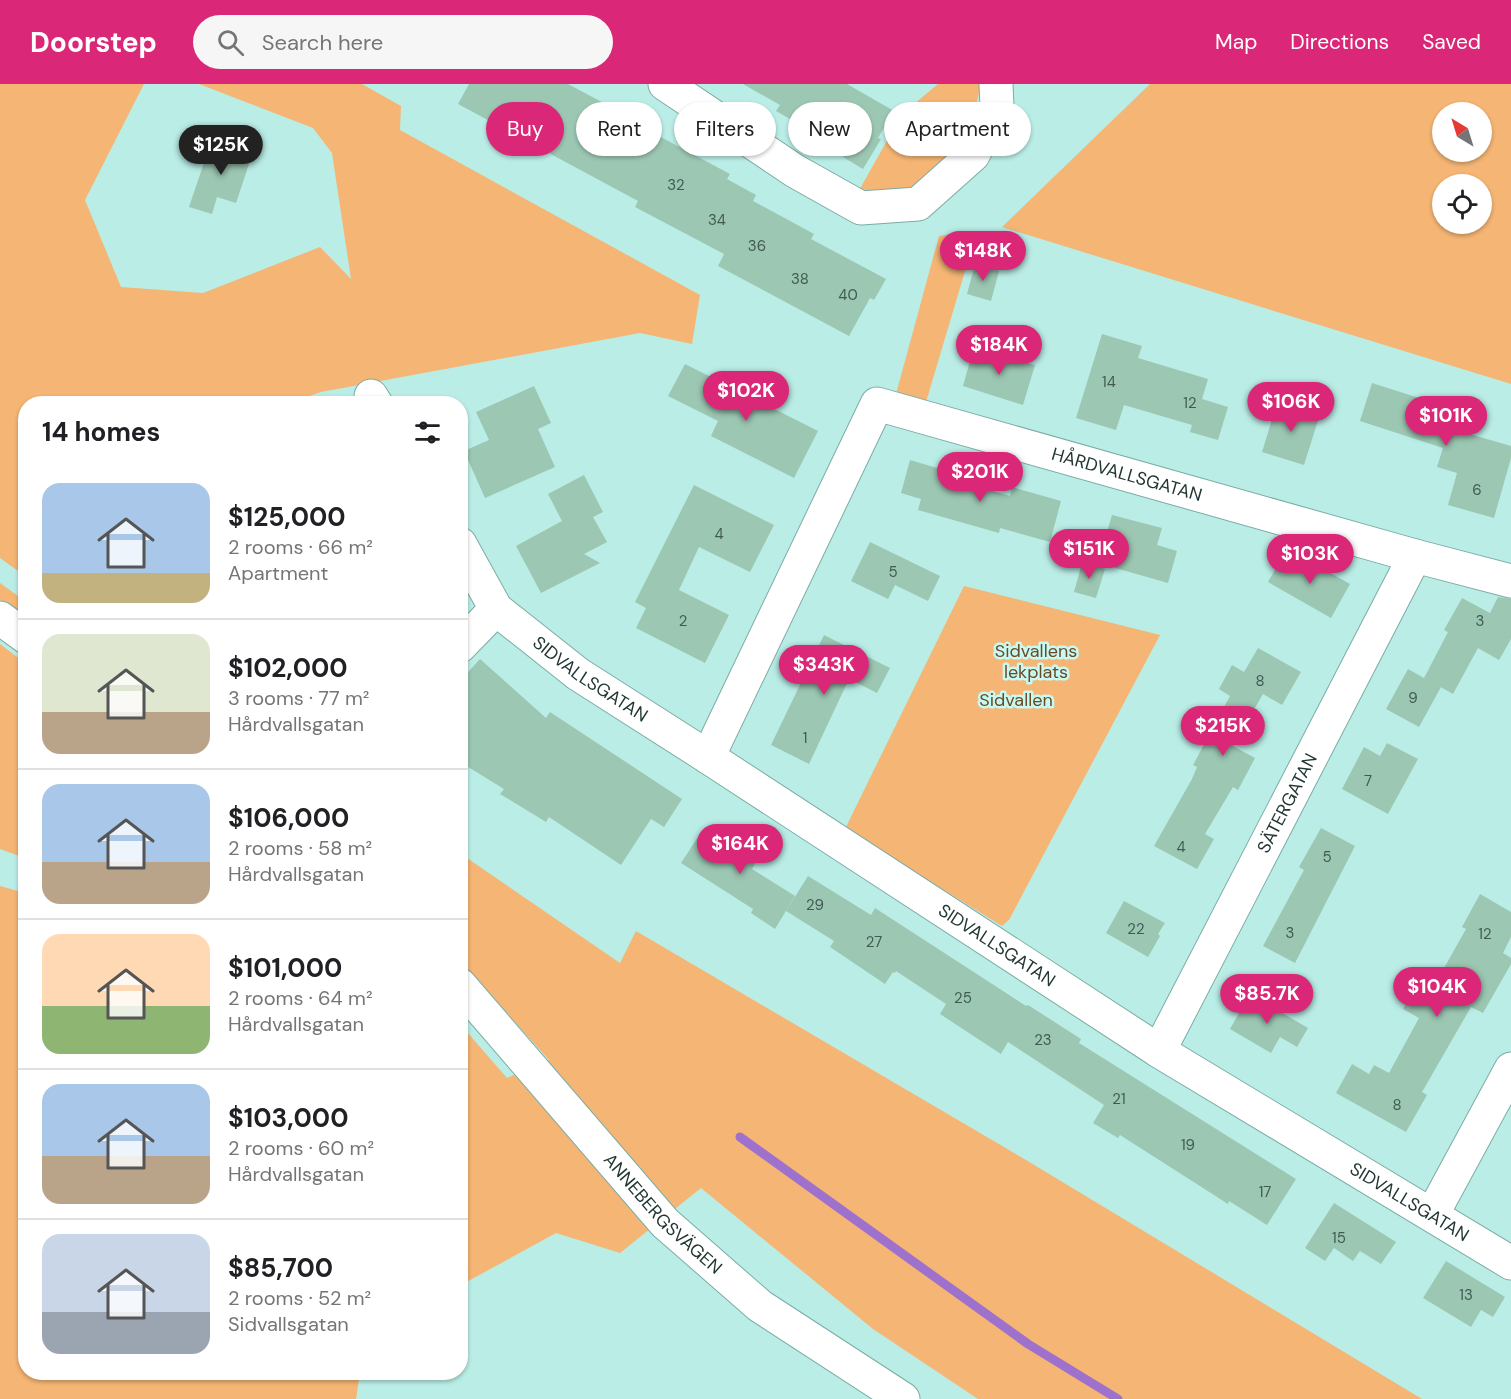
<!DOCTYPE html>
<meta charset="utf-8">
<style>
body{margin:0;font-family:"DM Sans",sans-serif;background:#f6f6f6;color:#202124;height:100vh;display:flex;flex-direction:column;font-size:22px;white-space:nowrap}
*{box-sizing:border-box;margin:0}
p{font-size:20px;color:#757577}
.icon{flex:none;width:33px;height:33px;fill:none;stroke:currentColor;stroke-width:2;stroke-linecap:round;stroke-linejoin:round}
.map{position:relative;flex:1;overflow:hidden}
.panel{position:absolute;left:18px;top:312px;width:450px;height:984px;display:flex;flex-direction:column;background:#fff;border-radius:24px;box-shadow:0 2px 4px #0004}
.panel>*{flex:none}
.guide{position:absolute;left:486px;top:18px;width:570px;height:54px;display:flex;gap:12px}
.needle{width:39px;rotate:322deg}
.buttons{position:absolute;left:1432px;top:18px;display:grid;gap:12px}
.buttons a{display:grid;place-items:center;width:60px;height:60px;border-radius:50%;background:#fff;box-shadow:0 2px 4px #0004;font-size:30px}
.price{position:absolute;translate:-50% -51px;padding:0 14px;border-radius:21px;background:#db2777;color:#fff;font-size:20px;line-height:39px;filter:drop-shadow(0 2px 3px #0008)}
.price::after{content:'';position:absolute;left:50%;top:36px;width:18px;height:14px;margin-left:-9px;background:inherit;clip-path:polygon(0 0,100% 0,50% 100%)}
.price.current{background:#222;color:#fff}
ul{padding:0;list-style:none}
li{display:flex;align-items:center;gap:18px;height:150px;padding:0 24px}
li+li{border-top:2px solid #e0e0e0}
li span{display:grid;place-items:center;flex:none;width:168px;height:120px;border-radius:18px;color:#555}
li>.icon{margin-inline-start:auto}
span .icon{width:72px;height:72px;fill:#fffc;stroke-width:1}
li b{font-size:26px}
h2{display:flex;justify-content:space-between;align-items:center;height:72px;padding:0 24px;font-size:26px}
.tag{padding:0 21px;border-radius:27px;background:#fff;box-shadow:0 2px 4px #0004;font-size:21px;line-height:54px}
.tag.current{background:#db2777;color:#fff}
header{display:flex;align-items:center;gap:36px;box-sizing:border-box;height:84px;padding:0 30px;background:#db2777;color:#fff}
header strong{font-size:28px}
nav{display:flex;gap:33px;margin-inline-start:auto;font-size:21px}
.search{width:420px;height:54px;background:#f6f6f6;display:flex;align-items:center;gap:15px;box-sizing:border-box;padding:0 21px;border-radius:33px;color:#757577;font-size:22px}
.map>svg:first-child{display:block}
.green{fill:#f5b574;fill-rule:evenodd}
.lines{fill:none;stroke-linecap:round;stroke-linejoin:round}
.stream{stroke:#9e71cc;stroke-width:9}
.building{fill:#9cc7b3}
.street-casing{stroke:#7baca6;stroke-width:35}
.street{stroke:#fff;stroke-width:33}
.labels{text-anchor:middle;stroke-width:5;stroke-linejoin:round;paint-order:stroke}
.number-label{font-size:15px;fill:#405b54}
.street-label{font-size:18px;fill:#223734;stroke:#c7faf3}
.park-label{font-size:18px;fill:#6b4926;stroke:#c7faf3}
</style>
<header>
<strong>Doorstep</strong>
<div class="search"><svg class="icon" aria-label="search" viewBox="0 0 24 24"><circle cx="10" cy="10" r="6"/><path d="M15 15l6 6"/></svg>Search here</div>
<nav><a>Map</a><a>Directions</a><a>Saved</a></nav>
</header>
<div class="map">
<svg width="1511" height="1315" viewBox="0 0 1511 1315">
<rect width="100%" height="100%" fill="#baede6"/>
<path class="green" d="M0,0h144l-59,116 36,87 82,6 117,-46 31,32 -19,-126 -19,-25 -114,-44h163l39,22 -1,24 300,165 -8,49 -52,-11 -319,59 -33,11 -262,1 -1,172 -25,-18z
M938,0h43l-7,31 -22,44 -35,27 -41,10 -19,-2 45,-80z
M1150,0h361v300l-509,-157zM1443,28h39v40h-39zM1443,100h39v40h-39z
M977,147l-51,171 -30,-8 43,-158z
M0,499l25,18v17l-25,-18z
M964,502l196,49 -151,285 -7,6 -157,-97z
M0,560l25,19v195l-25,-9z
M461,770l159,109 16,-32 390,229 396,239h-444l-105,-70 -172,-141 -81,65 -64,-20 -95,52 -1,-261 47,54 42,-18 -88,-98z
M0,802l25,7 1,479 334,1 -4,26h-356z"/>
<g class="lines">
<path class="stream" d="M740,1053l288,207 90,55"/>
</g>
<path class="building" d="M469,0h99l43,23 3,-5 32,17 -4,8 88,47 -3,5 29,16 -3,6 61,33 -3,5 75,40 -12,21 -4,-2 -21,38 -131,-70 6,-12 -89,-47 3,-6 -180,-97z
M743,0h104l47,27 -16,27 3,1 -18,30 -20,-12 3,-6 -70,-40 4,-6z
M212,55l41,13 -17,51 -19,-6 -5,17 -23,-7z
M975,180l24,7 -8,30 -24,-7z
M1102,250l40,12 -4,12 70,21 -6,20 26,8 -10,33 -28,-8 2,-7 -68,-20 -8,25 -40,-12z
M974,263l61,18 -12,40 -60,-19z
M685,280l133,67 -24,47 -83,-42 7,-15 -50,-25z
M1372,299l50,16 -3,7 50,15 -3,12 45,13v12l-17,60 -46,-13 9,-32 -20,-6 6,-19 -83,-27z
M534,302l17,37 -13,6 17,38 -70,31 -21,-47 25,-11 -13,-28z
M1278,316l42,14 -16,51 -42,-13z
M910,376l54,16 -2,6 48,14 2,-9 49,14 -11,41 -50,-14 -1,5 -81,-23 3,-11 -20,-6z
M584,391l19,37 -10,5 14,25 -23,12 16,9 -59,30 -25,-47 46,-25 -14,-27z
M694,401l80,40 -24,47 -51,-25 -20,43 50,25 -24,48 -69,-35 10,-20 -11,-6z
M1112,431l50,13 -5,17 20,6 -9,32 -70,-20z
M870,458l70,34 -12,25 -33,-16 -7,14 -37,-18z
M1284,470l18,11 4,-6 44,25 -19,34 -63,-36z
M1082,479l23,6 -9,29 -22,-6z
M1498,513l13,2v40l-12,21 -21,-12 -25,46 -21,-12 9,5 -22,40 -33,-18 22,-40 16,9 24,-46 -4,-2 18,-32 28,15z
M824,551l66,33 -13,25 -28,-14 -40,85 -38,-19z
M1258,564l43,24 -19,33 -19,-11 -30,52 22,12 -17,32 -5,-3 -28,47 9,5 -17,30 -43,-23 38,-67 5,-12 -4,-2 37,-69 -11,-7 13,-24 12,7z
M480,575l66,59 4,-6 132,87 -18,28 -13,-8 -30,46 -72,-48 -3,5 -46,-28 4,-5 -44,-27v-81z
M1387,659l31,16 -30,55 -46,-25 22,-42 16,9z
M728,742l36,23 -12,20 43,27 -20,33 -24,-16 2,-4 -72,-46 17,-26 17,10z
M1321,744l34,18 -60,117 -32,-17 41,-76 -5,-3z
M808,792l63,39 4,-7 151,98 2,-1 53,34 -2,4 217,136 -29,46 -38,-24 -1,3 -108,-69 -2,3 -25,-15 11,-18 -96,-63 -7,12 -61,-40 6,-10 -50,-33 -1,2 -2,-1 -8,12 -55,-37 4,-6 -48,-30z
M1480,810l31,18v25l-8,16 8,5v6l-28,49 -12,-6 -49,85 5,3 -21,37 -70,-39 16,-29 17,10 5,-9 15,8 30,-55 -16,-9 17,-31 14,8 32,-57 -4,-2z
M1124,817l41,22 -7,11 2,2 -12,21 -42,-24z
M1250,910l58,34 -11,19 -17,-10 -9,16 -41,-24z
M1334,1119l62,39 -15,22 -21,-13 -7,10 -19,-13 -9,13 -20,-13z
M1446,1177l59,36 -12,20 -12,-7 -10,17 -48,-29z"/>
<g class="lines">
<g class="street-casing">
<g id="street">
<path d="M665,0l130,87 66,37 57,-4 55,-49 24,-48 -1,-23"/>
<path d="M371,312l5,8"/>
<path id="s1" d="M460,460l36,65 82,65 130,83 451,294 352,212"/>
<path d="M0,534l26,19"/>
<path d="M460,562l36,-37"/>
<path id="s2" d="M708,673l169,-353 538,152 96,25"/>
<path id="s3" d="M460,901l205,238 95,83 143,93"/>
<path id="s4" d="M1159,967l256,-495"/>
<path d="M1432,1131l79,-146"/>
</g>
</g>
<use href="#street" class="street"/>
</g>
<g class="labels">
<g class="number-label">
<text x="676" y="106">32</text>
<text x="717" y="141">34</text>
<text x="757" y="167">36</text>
<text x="800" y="200">38</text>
<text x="848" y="216">40</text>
<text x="1109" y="303">14</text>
<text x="1190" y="324">12</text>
<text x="1477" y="411">6</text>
<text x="719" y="455">4</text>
<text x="893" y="493">5</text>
<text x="683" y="542">2</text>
<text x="1480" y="542">3</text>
<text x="1260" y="602">8</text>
<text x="1413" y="619">9</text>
<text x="805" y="659">1</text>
<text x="1368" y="702">7</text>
<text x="1181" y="768">4</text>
<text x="1327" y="778">5</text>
<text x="815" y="826">29</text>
<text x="1136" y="850">22</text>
<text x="1290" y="854">3</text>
<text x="1485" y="855">12</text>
<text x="874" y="863">27</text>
<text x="963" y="919">25</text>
<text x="1043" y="961">23</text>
<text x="1119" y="1020">21</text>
<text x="1397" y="1026">8</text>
<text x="1188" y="1066">19</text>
<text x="1265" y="1113">17</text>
<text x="1339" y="1159">15</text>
<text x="1466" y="1216">13</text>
</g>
<g class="street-label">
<text dy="6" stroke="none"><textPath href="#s2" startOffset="651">HÅRDVALLSGATAN</textPath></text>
<text dy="6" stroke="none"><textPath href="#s1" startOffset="192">SIDVALLSGATAN</textPath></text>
<text dy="6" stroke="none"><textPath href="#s4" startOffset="279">SÄTERGATAN</textPath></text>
<text dy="6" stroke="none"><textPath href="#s1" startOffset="678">SIDVALLSGATAN</textPath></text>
<text dy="6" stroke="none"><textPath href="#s1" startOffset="1164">SIDVALLSGATAN</textPath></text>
<text dy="6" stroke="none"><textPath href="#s3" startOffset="306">ANNEBERGSVÄGEN</textPath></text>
</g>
<g class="park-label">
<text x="1036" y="573">Sidvallens<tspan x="1036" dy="21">lekplats</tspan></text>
<text x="1016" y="622">Sidvallen</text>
</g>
</g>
</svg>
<div class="buttons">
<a><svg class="needle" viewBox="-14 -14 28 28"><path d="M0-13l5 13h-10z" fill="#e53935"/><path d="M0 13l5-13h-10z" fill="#757577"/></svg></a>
<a><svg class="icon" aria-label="locate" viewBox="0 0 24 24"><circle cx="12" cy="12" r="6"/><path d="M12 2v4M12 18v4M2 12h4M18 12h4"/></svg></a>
</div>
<b class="price current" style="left:221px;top:92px">$125K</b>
<b class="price" style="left:983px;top:198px">$148K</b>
<b class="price" style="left:999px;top:292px">$184K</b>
<b class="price" style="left:746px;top:338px">$102K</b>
<b class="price" style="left:1291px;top:349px">$106K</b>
<b class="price" style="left:1446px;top:363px">$101K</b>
<b class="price" style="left:980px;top:419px">$201K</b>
<b class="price" style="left:1089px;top:496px">$151K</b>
<b class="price" style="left:1310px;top:501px">$103K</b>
<b class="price" style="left:824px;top:612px">$343K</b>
<b class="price" style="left:1223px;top:673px">$215K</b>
<b class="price" style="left:740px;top:791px">$164K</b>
<b class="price" style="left:1437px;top:934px">$104K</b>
<b class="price" style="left:1267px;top:941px">$85.7K</b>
<div class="guide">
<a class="tag current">Buy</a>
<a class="tag">Rent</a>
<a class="tag">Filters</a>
<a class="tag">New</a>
<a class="tag">Apartment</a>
</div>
<section class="panel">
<h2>14 homes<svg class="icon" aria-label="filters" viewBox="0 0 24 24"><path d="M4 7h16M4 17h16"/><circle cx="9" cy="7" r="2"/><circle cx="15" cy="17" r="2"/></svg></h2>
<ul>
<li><span style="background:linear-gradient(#a9c7e8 75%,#c2b280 0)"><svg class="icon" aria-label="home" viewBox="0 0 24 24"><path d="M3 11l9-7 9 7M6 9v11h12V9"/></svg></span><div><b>$125,000</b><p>2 rooms · 66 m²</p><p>Apartment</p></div></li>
<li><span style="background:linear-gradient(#dfe7d0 65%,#b9a48a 0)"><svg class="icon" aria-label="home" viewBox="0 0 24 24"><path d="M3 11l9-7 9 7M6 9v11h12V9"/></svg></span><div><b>$102,000</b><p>3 rooms · 77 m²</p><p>Hårdvallsgatan</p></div></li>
<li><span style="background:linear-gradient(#a9c7e8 65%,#b9a48a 0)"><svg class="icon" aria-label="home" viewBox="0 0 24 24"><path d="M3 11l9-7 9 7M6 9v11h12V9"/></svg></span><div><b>$106,000</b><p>2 rooms · 58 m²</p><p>Hårdvallsgatan</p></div></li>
<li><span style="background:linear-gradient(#ffd9b3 60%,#8fb573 0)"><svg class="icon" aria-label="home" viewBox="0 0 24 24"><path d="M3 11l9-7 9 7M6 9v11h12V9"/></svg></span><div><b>$101,000</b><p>2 rooms · 64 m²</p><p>Hårdvallsgatan</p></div></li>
<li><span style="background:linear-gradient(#a9c7e8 60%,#b9a48a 0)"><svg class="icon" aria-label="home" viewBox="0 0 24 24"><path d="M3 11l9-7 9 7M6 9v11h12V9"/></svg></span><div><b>$103,000</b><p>2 rooms · 60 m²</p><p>Hårdvallsgatan</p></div></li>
<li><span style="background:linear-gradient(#c9d6e8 65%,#9aa5b1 0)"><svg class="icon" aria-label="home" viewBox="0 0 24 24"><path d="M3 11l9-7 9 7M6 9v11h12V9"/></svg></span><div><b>$85,700</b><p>2 rooms · 52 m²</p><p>Sidvallsgatan</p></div></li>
</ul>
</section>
</div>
